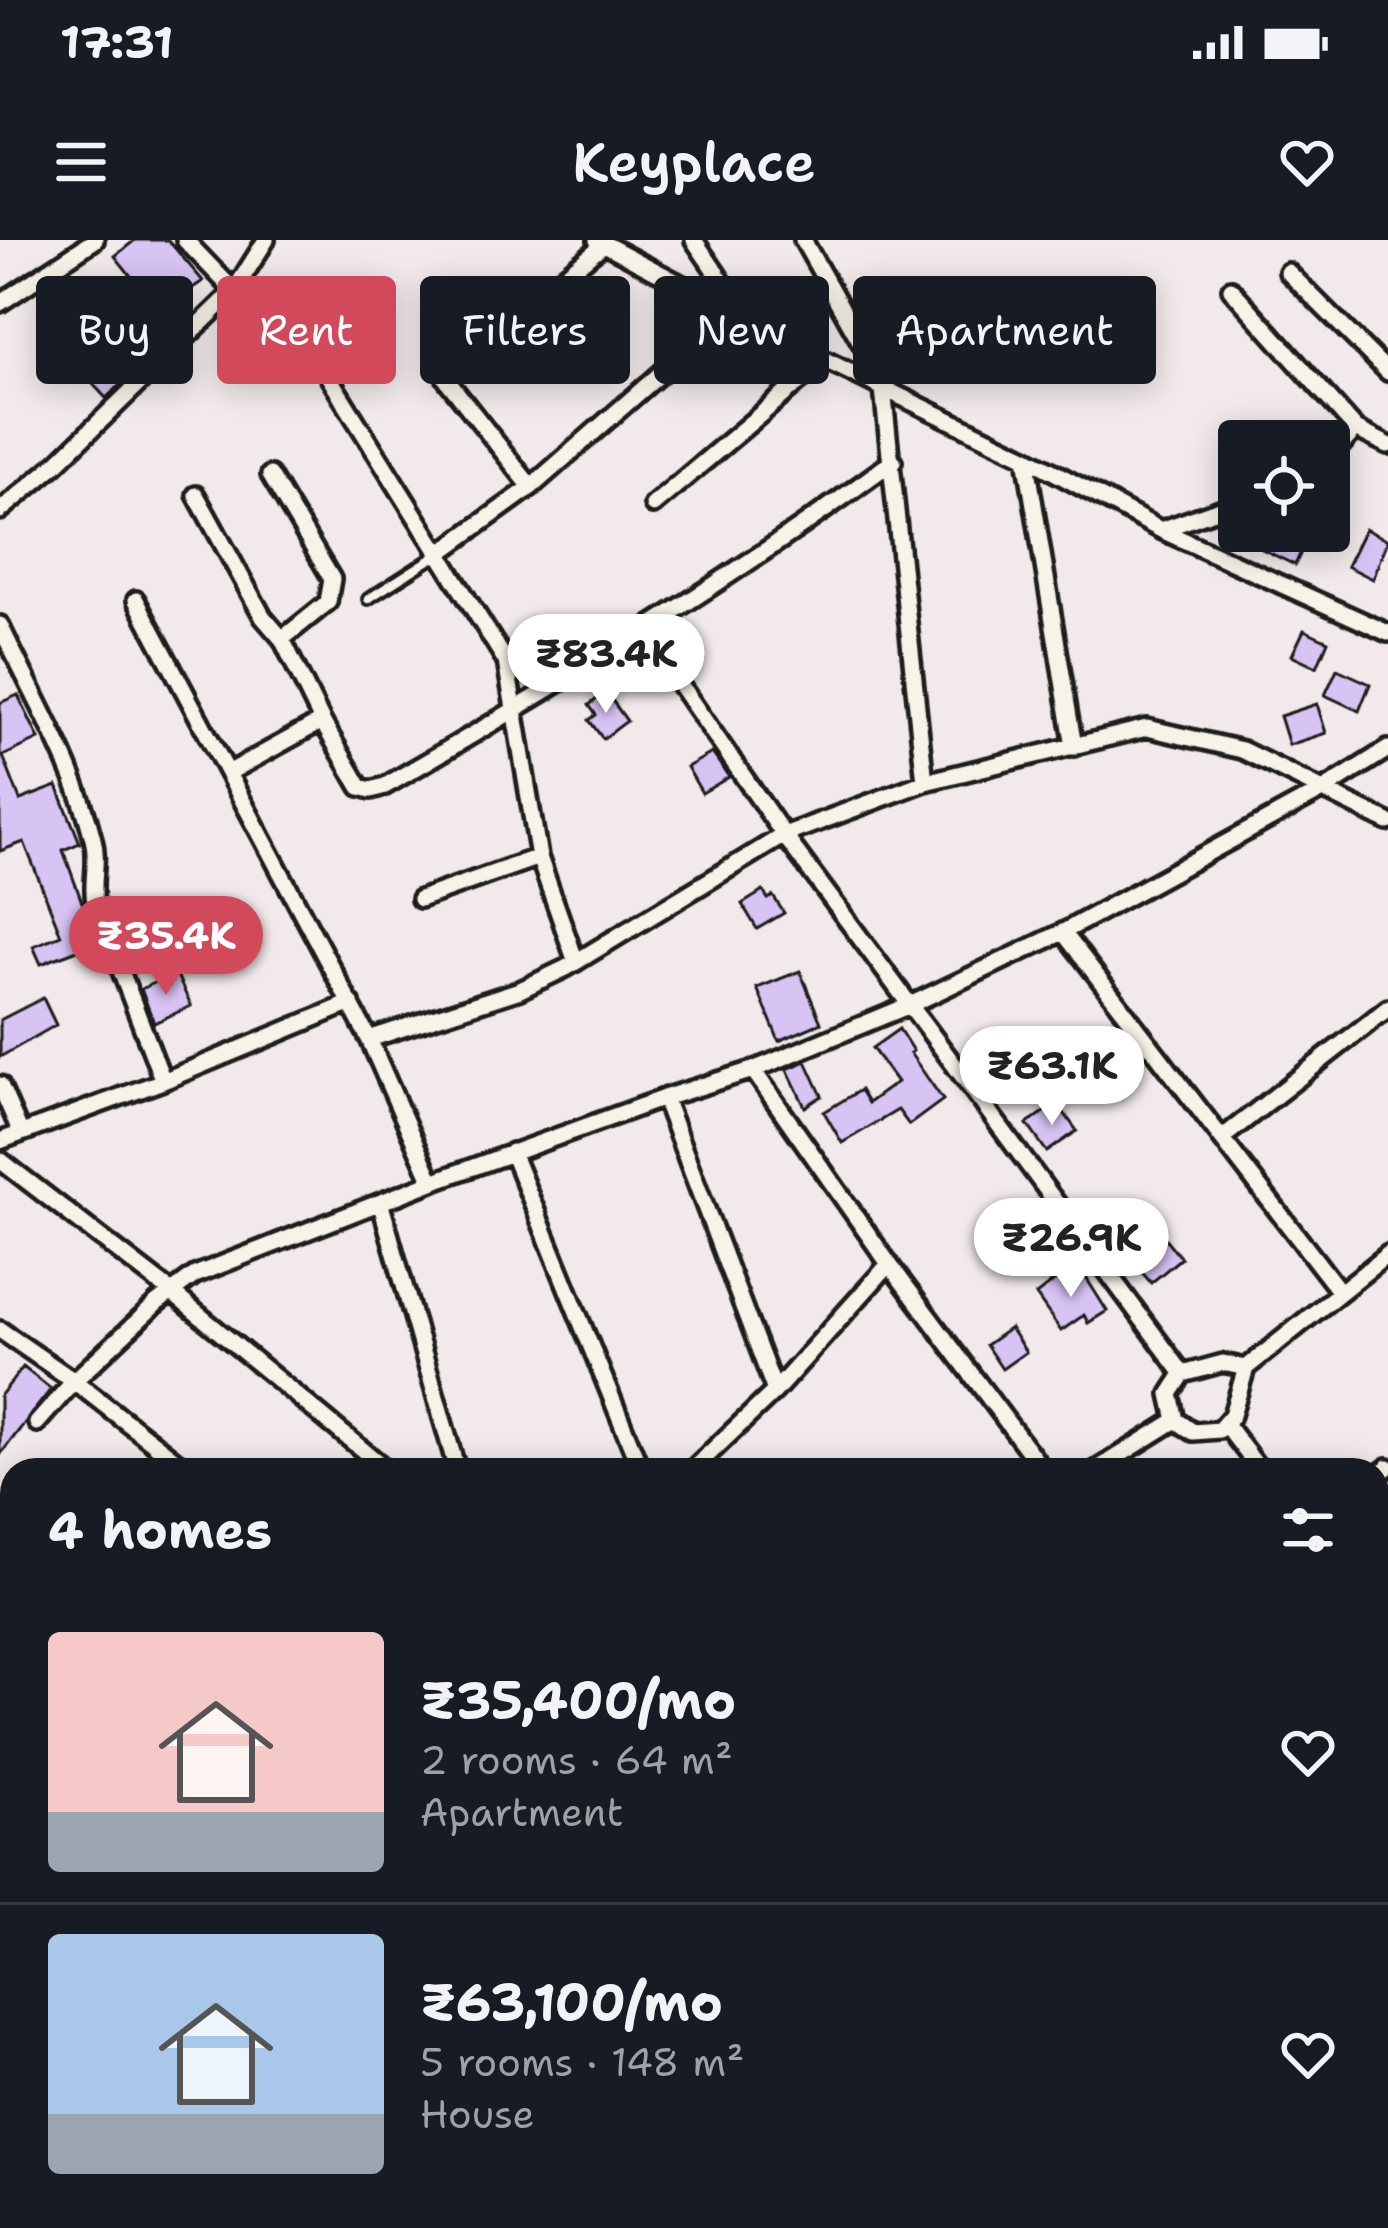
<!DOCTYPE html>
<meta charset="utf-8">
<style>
body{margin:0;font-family:"Shantell Sans",sans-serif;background:#242831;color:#f1f3f6;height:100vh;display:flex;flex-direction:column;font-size:45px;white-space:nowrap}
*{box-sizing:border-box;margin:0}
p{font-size:39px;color:#9ea1a6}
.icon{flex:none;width:66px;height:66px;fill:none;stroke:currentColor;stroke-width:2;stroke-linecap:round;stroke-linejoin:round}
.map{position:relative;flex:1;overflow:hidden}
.side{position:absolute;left:0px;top:1218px;width:1389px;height:771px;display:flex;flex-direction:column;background:#171b24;border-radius:36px 36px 0 0;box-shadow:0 6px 30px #0003}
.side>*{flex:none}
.guide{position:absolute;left:36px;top:36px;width:1317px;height:108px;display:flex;gap:24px}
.controls{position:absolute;left:1218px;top:180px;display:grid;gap:24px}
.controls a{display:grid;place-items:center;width:132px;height:132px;border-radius:12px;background:#171b24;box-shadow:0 6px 30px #0003;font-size:60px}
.price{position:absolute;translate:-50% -102px;padding:0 27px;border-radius:42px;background:#fff;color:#222;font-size:39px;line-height:78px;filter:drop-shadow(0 3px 6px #0008)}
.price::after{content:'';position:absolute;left:50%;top:72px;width:36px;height:27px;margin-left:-18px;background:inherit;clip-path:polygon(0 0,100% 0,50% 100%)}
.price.current{background:#d1495b;color:#fff}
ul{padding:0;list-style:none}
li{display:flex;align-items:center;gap:36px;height:300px;padding:0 48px}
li+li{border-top:3px solid #363941}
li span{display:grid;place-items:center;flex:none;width:336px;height:240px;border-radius:12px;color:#555}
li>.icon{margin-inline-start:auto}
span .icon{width:144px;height:144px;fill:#fffc;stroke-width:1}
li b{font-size:51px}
h2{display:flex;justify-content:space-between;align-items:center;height:144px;padding:0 48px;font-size:51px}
.chip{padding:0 42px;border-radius:12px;background:#171b24;box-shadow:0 6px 30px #0003;font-size:42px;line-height:108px}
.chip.current{background:#d1495b;color:#fff}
.status{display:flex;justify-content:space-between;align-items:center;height:84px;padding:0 60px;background:#171b24;direction:ltr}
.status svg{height:33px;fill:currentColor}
header{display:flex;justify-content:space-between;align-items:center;height:156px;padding:0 48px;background:#171b24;font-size:54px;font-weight:600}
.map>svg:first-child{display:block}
.building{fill:#d7c3f4;stroke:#1c1c1c;stroke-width:3}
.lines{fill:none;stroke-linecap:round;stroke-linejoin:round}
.lane-casing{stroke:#1c1c1c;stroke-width:16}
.street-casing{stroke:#1c1c1c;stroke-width:24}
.lane{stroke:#f7f3e8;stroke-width:8}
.street{stroke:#f7f3e8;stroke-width:15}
</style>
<div class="status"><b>17:31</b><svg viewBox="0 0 49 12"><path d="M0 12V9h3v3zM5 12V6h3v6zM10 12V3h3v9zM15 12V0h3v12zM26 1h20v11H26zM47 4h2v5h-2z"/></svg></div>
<header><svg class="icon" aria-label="menu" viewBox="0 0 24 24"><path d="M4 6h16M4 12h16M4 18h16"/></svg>Keyplace<svg class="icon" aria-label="heart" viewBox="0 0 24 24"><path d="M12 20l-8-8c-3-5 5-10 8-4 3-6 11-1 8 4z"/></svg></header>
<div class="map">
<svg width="1388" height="1988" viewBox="0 0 1388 1988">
<rect width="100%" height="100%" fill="#f1e9ea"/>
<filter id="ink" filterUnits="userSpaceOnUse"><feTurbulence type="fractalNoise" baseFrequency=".00833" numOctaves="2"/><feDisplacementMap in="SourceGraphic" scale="24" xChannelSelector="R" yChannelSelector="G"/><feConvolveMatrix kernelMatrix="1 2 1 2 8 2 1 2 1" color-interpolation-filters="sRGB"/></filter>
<g filter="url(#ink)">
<path class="building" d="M135,0h33l35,41 -37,25 14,13 -15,18 -5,-4 -42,38 7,9 -19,18 -40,-43 27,-24 -4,-4 27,-25 5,5 18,-21 -24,-30z
M1365,289l23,11 -15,39 -26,-13z
M1271,291h40l-16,34 -33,-16z
M1304,390l24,11 -11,26 -25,-12z
M1337,429l33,15 -11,27 -34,-16z
M606,452l21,29 -24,18 -14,-19 7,-5 -7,-10z
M18,455l21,44 -36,17 17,44 37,-14 23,57 -17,7 28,77 -3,2 5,15 -52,20 -8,-18 28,-11 -37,-93 -24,9v-148z
M1317,464l9,29 -37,12 -9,-29z
M712,513l17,24 -27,16 -15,-26z
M763,651l5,8 5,-3 11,17 -27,16 -15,-25z
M800,731l21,52 -42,18 -22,-53z
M176,733l15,33 -37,17 -13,-34z
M43,758l13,27 -56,32v-37z
M899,789l14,22 -3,2 33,47 -34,25 -11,-15 -56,33 -18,-31 36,-22 8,13 29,-21 -25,-34z
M806,821l16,35 -17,11 -18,-38z
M1057,863l20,28 -30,21 -20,-28z
M1159,991l22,27 -30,25 -22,-26z
M1072,1027l7,11 6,-2 22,35 -19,12 -4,-8 -23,16 -25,-36z
M1010,1088l16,24 -24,17 -16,-24z
M23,1127l28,22 -51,66v-59z"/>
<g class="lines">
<g class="lane-casing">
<path id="lane" d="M368,359l69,-44"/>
</g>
<g class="street-casing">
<path id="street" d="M185,0l49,51
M597,0l228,120 201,97 135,73 227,103
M694,0l52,77
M803,0l70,124 10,25 42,393
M604,4l-154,124 -4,11 85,108 201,-176
M1288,32l100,100
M1231,49l125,140 32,16
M0,63l95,-63
M325,131l181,290 33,196
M1026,217l48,290
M1329,218l27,-29
M270,235l62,104 -4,23 -46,37 40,82 38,66 11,3 14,-4c174,-101 346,-206 508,-325
M196,255l67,122 19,22
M653,265l172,-145
M0,271l55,-46 179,-174 32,-51
M1161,290l78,-28
M437,315l94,-68
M136,360l233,439 63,143
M0,385c32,69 75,140 93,214 6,22 -2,42 2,64l68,178
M228,533l94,-52
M420,659l119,-42 37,105
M1063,692l277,360
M369,799l151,-49 46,-22 218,-133 -142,-205
M753,830l136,194
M0,845l20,46
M664,858l111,293
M1222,898l166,-130
M0,901l163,-60 188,-78
M512,912l129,318
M0,920l170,131 217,179
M381,965l76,265
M0,1090l74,51 114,89
M1246,1128l-23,-5 -40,11 -13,20 6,26 17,12 26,-2 13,-15 14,-47 142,-114
M1183,1134l-399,-539 141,-53 222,-54 95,22 146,72
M37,1183l37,-42 83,-78 38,-28 237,-93 232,-84 89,-28 157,-65 153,-73 260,-142 65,-41
M1226,1185l34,45
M692,1230l83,-79 114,-127 154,206
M1096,1230l80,-50
M1377,1235l11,-8
M1377,1387l11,15
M1377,1535l11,-6
M1377,1625l11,16
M1377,1802l11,20
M1377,1933l11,-8
M1339,1977l13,11
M1167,1988l12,-11"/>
</g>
<use href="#lane" class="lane"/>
<use href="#street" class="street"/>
</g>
</g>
</svg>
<div class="controls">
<a><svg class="icon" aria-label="locate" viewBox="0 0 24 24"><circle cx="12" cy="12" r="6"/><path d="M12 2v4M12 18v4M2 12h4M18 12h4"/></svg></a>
</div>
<b class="price" style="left:606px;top:476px">₹83.4K</b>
<b class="price current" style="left:166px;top:758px">₹35.4K</b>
<b class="price" style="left:1052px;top:888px">₹63.1K</b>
<b class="price" style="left:1071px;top:1060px">₹26.9K</b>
<div class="guide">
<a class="chip">Buy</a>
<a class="chip current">Rent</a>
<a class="chip">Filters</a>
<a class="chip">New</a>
<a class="chip">Apartment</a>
</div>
<section class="side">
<h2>4 homes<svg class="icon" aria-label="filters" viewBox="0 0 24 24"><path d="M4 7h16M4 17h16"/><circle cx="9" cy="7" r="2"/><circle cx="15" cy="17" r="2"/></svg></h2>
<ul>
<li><span style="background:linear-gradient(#f6c9c9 75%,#9aa5b1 0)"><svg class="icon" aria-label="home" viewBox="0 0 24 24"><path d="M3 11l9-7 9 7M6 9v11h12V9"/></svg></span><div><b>₹35,400/mo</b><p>2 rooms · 64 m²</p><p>Apartment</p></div><svg class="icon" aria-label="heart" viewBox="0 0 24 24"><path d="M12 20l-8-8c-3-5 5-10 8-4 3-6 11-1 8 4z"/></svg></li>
<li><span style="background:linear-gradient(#a9c7e8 75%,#9aa5b1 0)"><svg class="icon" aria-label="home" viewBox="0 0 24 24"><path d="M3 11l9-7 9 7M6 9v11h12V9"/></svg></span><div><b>₹63,100/mo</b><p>5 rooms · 148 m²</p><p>House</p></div><svg class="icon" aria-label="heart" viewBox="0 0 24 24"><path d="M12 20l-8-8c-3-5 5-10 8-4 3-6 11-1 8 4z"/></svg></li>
</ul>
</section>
</div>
